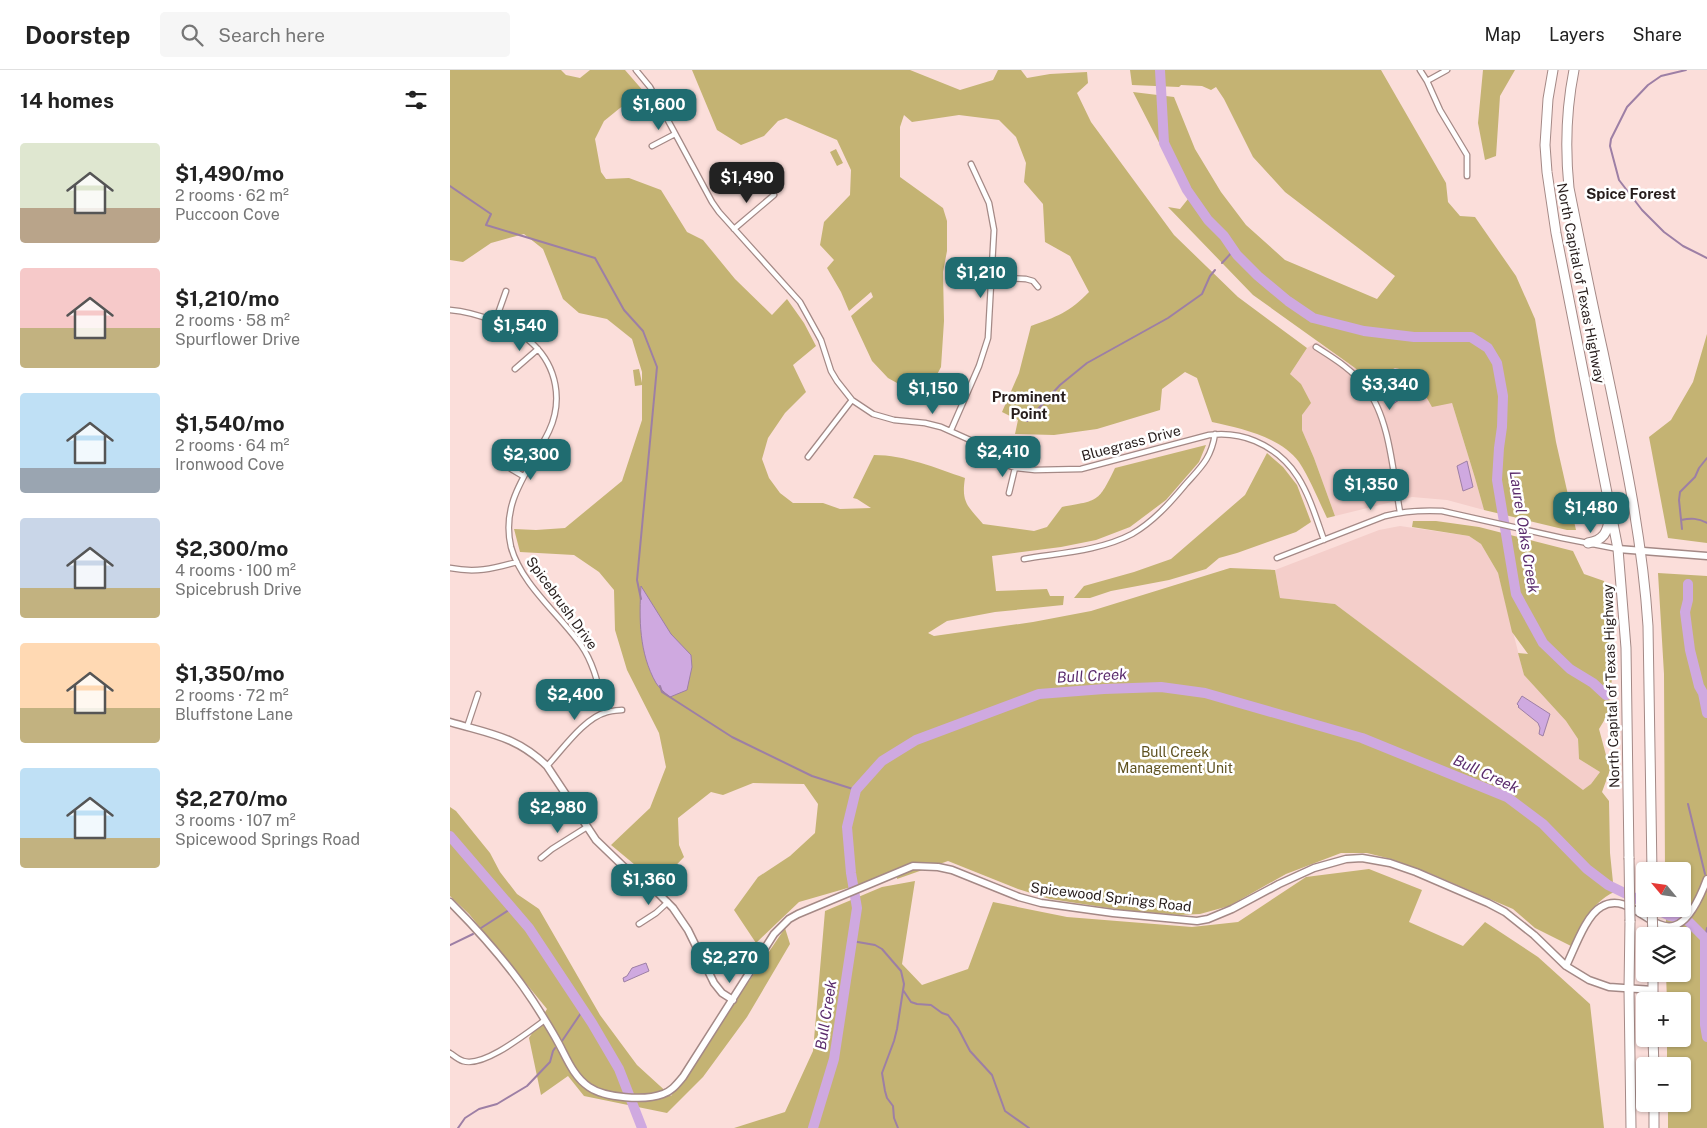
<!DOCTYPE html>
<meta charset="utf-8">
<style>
body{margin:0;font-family:"Public Sans",sans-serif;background:#f6f6f6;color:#222;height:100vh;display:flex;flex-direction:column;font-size:19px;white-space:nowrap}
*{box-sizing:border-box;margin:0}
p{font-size:16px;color:#767676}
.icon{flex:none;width:28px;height:28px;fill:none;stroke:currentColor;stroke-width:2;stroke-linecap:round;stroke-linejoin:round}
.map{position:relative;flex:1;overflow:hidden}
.sheet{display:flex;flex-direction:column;background:#fff;width:450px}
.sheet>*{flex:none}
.needle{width:32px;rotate:299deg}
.controls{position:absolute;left:1186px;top:792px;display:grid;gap:10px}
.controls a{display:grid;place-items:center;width:55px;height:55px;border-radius:5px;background:#fff;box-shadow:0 1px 4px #0004;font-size:25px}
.price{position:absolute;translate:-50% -42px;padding:0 11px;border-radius:10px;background:#206c70;color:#fff;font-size:16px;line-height:32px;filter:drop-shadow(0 1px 2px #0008)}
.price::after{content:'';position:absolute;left:50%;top:30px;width:15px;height:11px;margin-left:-8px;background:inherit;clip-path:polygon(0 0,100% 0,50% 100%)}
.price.active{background:#222;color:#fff}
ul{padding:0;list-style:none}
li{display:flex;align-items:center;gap:15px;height:125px;padding:0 20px}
li span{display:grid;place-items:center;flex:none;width:140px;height:100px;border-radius:5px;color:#555}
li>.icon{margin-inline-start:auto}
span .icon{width:60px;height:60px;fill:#fffc;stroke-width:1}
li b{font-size:21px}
h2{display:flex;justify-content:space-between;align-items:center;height:60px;padding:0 20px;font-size:21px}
header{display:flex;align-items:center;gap:30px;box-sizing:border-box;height:70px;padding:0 25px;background:#fff;border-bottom:1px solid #e0e0e0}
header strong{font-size:24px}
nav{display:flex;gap:28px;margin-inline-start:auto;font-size:18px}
.search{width:350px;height:45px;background:#f6f6f6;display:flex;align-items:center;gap:12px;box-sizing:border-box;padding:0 18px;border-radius:5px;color:#767676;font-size:19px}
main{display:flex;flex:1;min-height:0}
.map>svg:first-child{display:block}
.built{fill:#f4ceca}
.green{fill:#c4b373}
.water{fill:#cfa9e0;stroke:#9d7fa5}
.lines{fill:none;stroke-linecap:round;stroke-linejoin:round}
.stream{stroke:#9d7fa5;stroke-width:2}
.river{stroke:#cfa9e0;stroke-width:10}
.street-casing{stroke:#a48986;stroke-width:7}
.secondary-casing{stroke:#a48986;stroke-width:9}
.highway-casing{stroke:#a48986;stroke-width:11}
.street{stroke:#fff;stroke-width:4.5}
.secondary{stroke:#fff;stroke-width:6}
.highway{stroke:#fff;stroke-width:9}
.highway-bridge-casing{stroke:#a48986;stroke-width:11;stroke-linecap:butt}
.highway-bridge{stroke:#fff;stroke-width:9}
.labels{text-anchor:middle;stroke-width:5;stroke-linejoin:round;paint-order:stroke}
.street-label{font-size:14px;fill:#271d1c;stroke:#fff}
.park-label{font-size:14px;fill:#5f5221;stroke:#fff}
.neighbourhood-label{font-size:15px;font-weight:bold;fill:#271d1c;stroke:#fff}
.water-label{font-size:15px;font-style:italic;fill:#5b2c6d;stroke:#fff}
</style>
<header>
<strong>Doorstep</strong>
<div class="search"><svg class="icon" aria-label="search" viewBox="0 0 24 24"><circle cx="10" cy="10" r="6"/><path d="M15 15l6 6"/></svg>Search here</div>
<nav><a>Map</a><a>Layers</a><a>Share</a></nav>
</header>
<main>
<section class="sheet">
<h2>14 homes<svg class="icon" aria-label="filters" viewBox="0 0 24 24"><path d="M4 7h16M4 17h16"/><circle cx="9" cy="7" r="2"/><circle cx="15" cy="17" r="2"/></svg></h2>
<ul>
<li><span style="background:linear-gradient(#dfe7d0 65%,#b9a48a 0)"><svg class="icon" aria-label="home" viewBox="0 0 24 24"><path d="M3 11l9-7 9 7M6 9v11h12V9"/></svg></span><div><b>$1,490/mo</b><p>2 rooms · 62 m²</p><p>Puccoon Cove</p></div></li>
<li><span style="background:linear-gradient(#f6c9c9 60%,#c2b280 0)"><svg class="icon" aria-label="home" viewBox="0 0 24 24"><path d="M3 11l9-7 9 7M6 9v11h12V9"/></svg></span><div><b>$1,210/mo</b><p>2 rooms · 58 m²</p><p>Spurflower Drive</p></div></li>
<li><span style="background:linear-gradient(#bfe0f5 75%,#9aa5b1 0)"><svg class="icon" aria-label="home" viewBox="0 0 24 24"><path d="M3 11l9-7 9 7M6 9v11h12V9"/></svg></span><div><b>$1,540/mo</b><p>2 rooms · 64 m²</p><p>Ironwood Cove</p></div></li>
<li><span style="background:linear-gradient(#c9d6e8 70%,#c2b280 0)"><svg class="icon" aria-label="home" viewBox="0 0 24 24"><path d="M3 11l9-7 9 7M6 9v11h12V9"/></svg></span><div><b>$2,300/mo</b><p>4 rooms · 100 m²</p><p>Spicebrush Drive</p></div></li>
<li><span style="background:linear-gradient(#ffd9b3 65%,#c2b280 0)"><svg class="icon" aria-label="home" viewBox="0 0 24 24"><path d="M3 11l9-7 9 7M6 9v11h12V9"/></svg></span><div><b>$1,350/mo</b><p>2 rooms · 72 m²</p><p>Bluffstone Lane</p></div></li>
<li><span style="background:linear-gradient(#bfe0f5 70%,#c2b280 0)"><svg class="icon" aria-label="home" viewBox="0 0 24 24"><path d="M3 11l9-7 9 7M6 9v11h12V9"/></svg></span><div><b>$2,270/mo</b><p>3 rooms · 107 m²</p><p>Spicewood Springs Road</p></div></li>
</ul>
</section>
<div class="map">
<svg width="1257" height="1058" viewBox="0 0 1257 1058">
<rect width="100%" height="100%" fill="#fbdeda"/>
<path class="built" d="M867,272l38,26 15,14 25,-14 17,4 6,12 34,19 23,75 9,32 -37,-10 -35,-3 -77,19 -21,-58 -12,-28v-15l-12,-41 17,-26z
M950,456l69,10 12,8 17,29 26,102 42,46 12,18 1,20 21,13 -9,12 -8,7 -248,-187 -55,-6 -5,-28 104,-40z"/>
<path class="green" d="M0,0h111l5,5 14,3 10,-8h35l20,23 -25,15 -16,13 -9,18 6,33 5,7 23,-1 32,12 26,42 16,8 32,39 37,36 15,-16 17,24 12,23 -23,19 13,27 -21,21 -17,25 -6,21 7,19 11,15 13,10h30l17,6 31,-1 -14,-9 -4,-1 21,-43c31,0 62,13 91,23 -4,25 3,28 18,46l51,7 13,-4 15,-20c37,-7 36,-4 53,-39l91,-23 -7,17 -33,38 -36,27 -34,13 -35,7 -69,9 4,35 51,-2 3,7h14l-1,9 -68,7 -48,9 -19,12 6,3 99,-14 58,-11 139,-43 45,2 5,28 55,6 248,186 8,-6 9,-12 -21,-13 -1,-20 -12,-18 -42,-46 -6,-22 10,1 -16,-22 -14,-59 -17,-29 -12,-8 -57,-9 1,-6h23l43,6 94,24 11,23 20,7 8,40v57l-4,36 -9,15 11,41 -8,22 7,9 1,52 4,39c-24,12 -30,31 -41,55l-38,-19 -22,-19 -84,-36 -38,-14 -24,-6h-26l-55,21 -57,32 -29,8 -21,1 -57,-5 -72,-11 -32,-10 -70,-28 -51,18 1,-11 -40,17 -59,17 -43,41 -22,-33 24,-33 32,-21 25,-23 3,-29 -14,-20 -51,-1 -30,12 -12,-3 -33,26 1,27 5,12 -26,27 -47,-39 39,-37 16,-41 -7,-34 -32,-63 -12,-40 -1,-40 -15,-18 -25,-17 -54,-3 -6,-23 22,1 29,-2 57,-47 20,-61v-35l-7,1 -2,-16 6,-1 3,14v-11l-10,-33 -25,-20 -28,-6 -16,-14 -20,-50 -19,-15 -33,9 -28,19 -13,-2z
M242,0h218l50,20 33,-10 5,-10h23l6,8 23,-4 37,-2 1,11 -11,10 14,29 83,113 64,62 69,51 -17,26 11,10 10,19 -9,12v15l12,28 21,58 -8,2c-9,-19 -17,-39 -28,-56 -18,-25 -59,-34 -87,-40l-15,-44 -12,-6 -23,17 -2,21 -63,19 -43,6 -39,-1 3,-14 -16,-8 17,-39 12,-47c25,-9 39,-14 58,-34l-19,-36 -25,-14 -2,-38 -19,-22 2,-19 -10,-26 -17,-17 -40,-5 -47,7 -8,-7 -4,12v50l43,31 4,13v30l-4,21 1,49 -3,46 -10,19 -25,2 -18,-10 -16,-17 -21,-45 22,-19 -2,-5 -22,19 -8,-19 -14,-24 7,-8 -14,-15 4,-23 26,-27 1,-25 -14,-30 -51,-22 -8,3 -14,15 -23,9 -24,-15z
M680,0h251l65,113 2,19 12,14 15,1 41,59 19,43 21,123 20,88h-9l-83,-20 -9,-32 -23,-75 -20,4 -20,-35 -17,-4 -25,14 -15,-14 -102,-73 -85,-88 12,2 8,-10 -55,-107 41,5 21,52 26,43 25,33 39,35 92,39 18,-23 -110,-84 -32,-35 -29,-58 -8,-12 -5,3 -9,-4 -21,-1 -2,2 -47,-2z
M1033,0h32l-15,26 -4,60 -11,4 -7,-37z
M386,79l7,14 -6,3 -7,-14z
M1257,264v209l-39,-5 -19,-101 22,-17 22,-38z
M817,383l16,14 14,18 14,37 -15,10 -59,21 -18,5 -13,11 -37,11 -58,11 -21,7h-16l10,-12 50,-14 37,-13 74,-64z
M1208,503l49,3v552h-39v-24h14v-38h-15v-27h15v-38h-15l-1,-27h16v-38h-16v-27h16v-38h-17l-1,-197z
M0,737l6,4 34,42 10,19 17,22 22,15 61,106 37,50 34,31 114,-168 5,16 -43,73 -44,60 -36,36 -83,-17 -16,-20 -27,19 -12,-57 18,-29 -78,-95 -19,-18z
M919,799l53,21 -13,32 54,24 22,-24 53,35 52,47 14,124h-870l51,-16 28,-61 12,-140 57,-24 33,-6 -13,83 20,21 46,-16 25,-67 74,15 125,10 46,-5 68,-45z"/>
<path class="water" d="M949,320l3,4 -5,3 2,3 -9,6 -4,-6 8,-5 -1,-2z
M1017,391l6,26 -10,4 -6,-25z
M191,516l30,48 20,21 1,12 -5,23 -17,7c-5,-4 -11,-9 -14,-14 -17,-30 -17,-64 -15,-97z
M1072,626l28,18 -7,22 -4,-2 1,-6 -2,-5 -20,-16 1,-1 -2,-2z
M196,893l3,8 -25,11 -1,-4 4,-2 5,-8z"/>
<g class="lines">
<path class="stream" d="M1236,0l-25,6 -13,9 -21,22 -16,32 -1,7 9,34 23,30 22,22 19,14 24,12
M0,116l41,28 -5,11 109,33 29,52 19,21 14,36 -20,213 4,19
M772,193l12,-13
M577,351l33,-36 27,-22 81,-45 34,-24 8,-18 5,-6
M1231,450c10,-2 17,-2 26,3
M1232,459l-3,-29 1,-8 15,-15 4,-9 8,-10
M210,616l2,6 70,45 80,39 44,14
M1238,734l17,70
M31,858l31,-20
M1255,868l2,-10
M402,871l23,4 7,4 19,22 3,13 -7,45 -3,12 -12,32 3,18 2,7 6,8 1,12 4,10
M0,875l23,-11
M453,920l8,12 6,2 14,1 11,8 6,2 10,13 12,23 22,24 13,36 24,17
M112,971l21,-31
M8,1058l7,-10 14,-9 18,-5 30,-18 23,-24 3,-11 2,-3"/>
<path class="river" d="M710,0l4,73 23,47 21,30 16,16 13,19 21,21 30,25 25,17 51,13 50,6h57l17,11 9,15 6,33 -1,31 -3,21 -2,32 19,114 27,49 27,26 23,14 13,12
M1238,514v16l-3,12 5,38 9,36 4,7 4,20
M0,766l79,92 63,95 27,46 23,59
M1206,839l14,7 17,4 18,18v87l2,12
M363,1058l21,-69 23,-151 -6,-35 -4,-46 9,-37 26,-29 34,-21 123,-46 65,-5 57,-2 44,6 157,45 145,59 36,27 44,45 21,16 37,18"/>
<g class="street-casing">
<path id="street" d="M186,0l14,17 62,115 7,10 81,90 21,38 10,31 6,10 15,19 21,14 21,6 31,3 16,4 29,13 37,25 8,3 20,2 46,-1 128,-34c16,-2 32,0 46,6 45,19 54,57 69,99
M970,0l7,11 13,29 27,45v21
M977,11l20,-11
M202,76l23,-12
M284,159l40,-34
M542,207l34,2 7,2 5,6
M0,240c25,2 65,16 83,34 24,23 30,57 16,87 -18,38 -49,69 -38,116 10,37 48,67 70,98 14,20 18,44 24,67
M45,252l11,-31
M866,277c19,12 37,23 50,41 24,30 27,86 34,124
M65,299l23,-20
M501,360l28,-64 9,-28 6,-108 -5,-27 -18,-39
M358,387l44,-57
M46,390l27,16
M559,423l6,-25
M827,488l108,-42c19,-5 37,-6 57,-5l120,27 56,11
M574,489c35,-6 76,-8 108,-25 21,-12 38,-31 53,-49 16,-18 26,-26 30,-51
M0,498c25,5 42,1 67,-6
M17,657l11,-33
M97,696c16,-17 37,-48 60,-54 5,-1 10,-2 15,-2
M91,788l11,-9 35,-22
M189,854l17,-11 12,-11
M0,983c4,3 9,7 13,8 21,7 65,-29 82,-41"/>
</g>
<g class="secondary-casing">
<path id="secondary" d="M1168,479l89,7
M0,652c40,12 66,14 97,44l49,74 28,27 30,22 19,19 15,22 26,53 8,10 11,7
M0,832c30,30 60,64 83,99 9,14 18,28 26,43 8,15 15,33 30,43 16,11 56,14 74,7 9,-3 14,-10 20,-17l91,-143 15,-15 9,-5 115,-48 25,1 14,3 67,27 22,6 72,10 84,8 11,-2 24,-10 47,-25 35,-16 32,-9 16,-1 28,5 26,9 72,31 17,9 29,23 32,31 23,14 20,7 44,3
M1116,896c8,-16 20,-51 35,-59 40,-24 68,74 106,-28"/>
</g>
<g class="highway-casing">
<path id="highway" d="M1103,0l-5,29 -3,46 2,27 9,61 62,316 8,99 3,210
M1124,0c-8,40 -9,78 -5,118 11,55 22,110 34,164 19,91 39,181 45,274l4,245
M1138,473c16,-3 19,-10 22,-26
M1180,851l-1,68 2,139
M1203,904v27
M1203,969l1,27
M1204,1034v24"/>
</g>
<use href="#street" class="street"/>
<use href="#secondary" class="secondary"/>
<use href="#highway" class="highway"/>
<g class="highway-bridge-casing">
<path id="highway-bridge" d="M1179,788l1,63
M1202,839l1,27"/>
</g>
<use href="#highway-bridge" class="highway-bridge"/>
</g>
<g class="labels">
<g class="street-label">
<text transform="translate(1131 213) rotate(79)" y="5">North Capital of Texas Highway</text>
<text transform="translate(681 373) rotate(-15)" y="5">Bluegrass Drive</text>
<text transform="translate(112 533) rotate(54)" y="5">Spicebrush Drive</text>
<text transform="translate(1161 616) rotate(-92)" y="5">North Capital of Texas Highway</text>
<text transform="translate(661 827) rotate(7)" y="5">Spicewood Springs Road</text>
</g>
<g class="park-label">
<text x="725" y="687">Bull Creek<tspan x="725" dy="16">Management Unit</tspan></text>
</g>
<g class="neighbourhood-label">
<text x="1181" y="129">Spice Forest</text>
<text x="579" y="332">Prominent<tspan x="579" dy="17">Point</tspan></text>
</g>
<g class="water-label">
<text transform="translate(1074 462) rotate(81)" y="5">Laurel Oaks Creek</text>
<text transform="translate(642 606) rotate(-3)" y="5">Bull Creek</text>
<text transform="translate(1036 704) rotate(25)" y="5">Bull Creek</text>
<text transform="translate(376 945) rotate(-81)" y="5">Bull Creek</text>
</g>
</g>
</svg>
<div class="controls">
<a><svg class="needle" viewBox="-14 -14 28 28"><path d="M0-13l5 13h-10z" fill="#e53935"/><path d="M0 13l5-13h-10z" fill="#767676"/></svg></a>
<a><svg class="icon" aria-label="layers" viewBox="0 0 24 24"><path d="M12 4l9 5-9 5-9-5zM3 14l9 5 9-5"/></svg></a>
<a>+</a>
<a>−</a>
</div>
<b class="price" style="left:209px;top:61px">$1,600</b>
<b class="price active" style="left:297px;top:134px">$1,490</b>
<b class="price" style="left:531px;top:229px">$1,210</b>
<b class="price" style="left:70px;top:282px">$1,540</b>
<b class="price" style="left:940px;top:341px">$3,340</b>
<b class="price" style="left:483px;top:345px">$1,150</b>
<b class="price" style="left:553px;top:408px">$2,410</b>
<b class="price" style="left:81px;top:411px">$2,300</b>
<b class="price" style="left:921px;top:441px">$1,350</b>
<b class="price" style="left:1141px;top:464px">$1,480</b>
<b class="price" style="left:125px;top:651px">$2,400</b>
<b class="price" style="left:108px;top:764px">$2,980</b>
<b class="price" style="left:199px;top:836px">$1,360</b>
<b class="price" style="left:280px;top:914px">$2,270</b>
</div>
</main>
